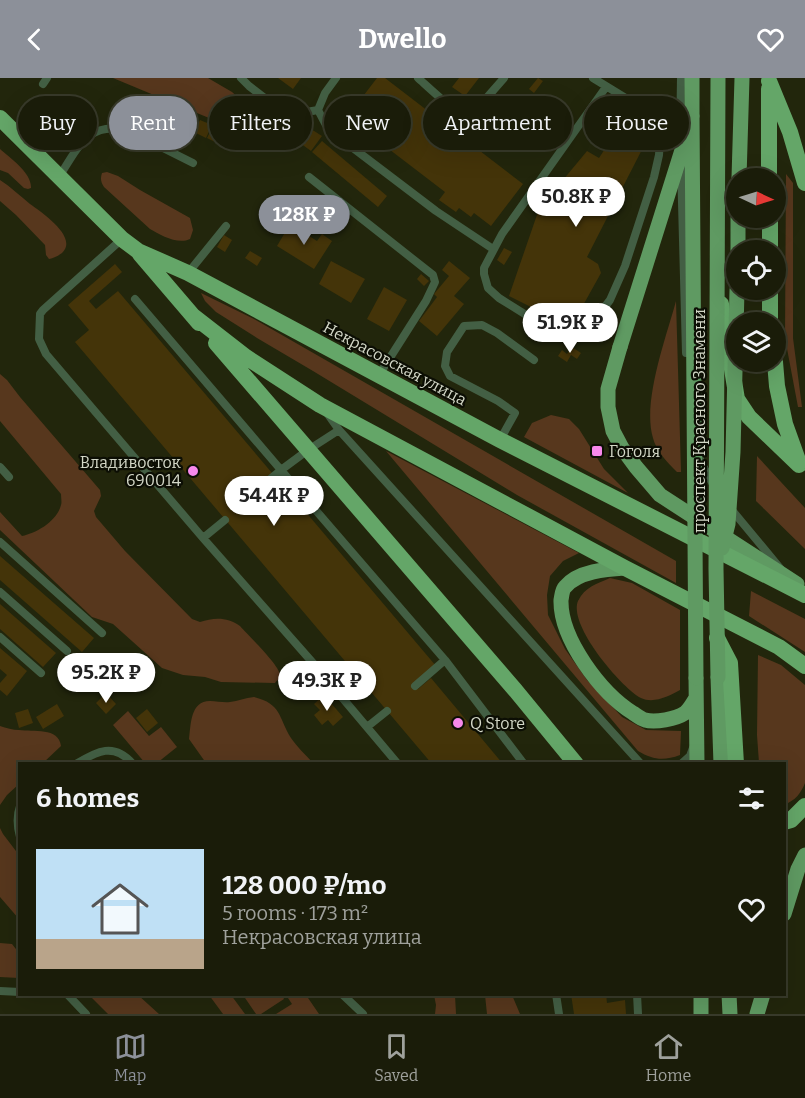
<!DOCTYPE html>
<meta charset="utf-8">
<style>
body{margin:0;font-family:Bitter,serif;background:#272917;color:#f1f3f6;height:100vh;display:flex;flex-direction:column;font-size:22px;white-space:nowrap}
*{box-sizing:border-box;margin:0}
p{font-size:20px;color:#9fa19c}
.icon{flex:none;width:33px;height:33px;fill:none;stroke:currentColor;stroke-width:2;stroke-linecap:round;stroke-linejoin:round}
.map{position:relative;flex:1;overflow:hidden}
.details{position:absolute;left:18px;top:684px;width:768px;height:234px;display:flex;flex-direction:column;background:#1a1c09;border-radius:0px;box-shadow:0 6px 24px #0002,0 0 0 2px #383a2a}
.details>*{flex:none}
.guide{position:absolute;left:18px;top:18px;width:770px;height:54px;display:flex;gap:12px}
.needle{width:39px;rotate:94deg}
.tools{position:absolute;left:726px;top:90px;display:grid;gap:12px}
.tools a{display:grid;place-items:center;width:60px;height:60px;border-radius:50%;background:#1a1c09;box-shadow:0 6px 24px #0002,0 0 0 2px #383a2a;font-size:30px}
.price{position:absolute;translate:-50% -51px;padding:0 14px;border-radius:21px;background:#fff;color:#222;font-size:20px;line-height:39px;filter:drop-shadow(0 2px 3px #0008)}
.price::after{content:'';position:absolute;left:50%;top:36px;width:18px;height:14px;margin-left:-9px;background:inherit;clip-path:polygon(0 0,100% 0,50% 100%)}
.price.selected{background:#8c9099;color:#fff}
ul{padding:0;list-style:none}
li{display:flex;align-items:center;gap:18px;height:150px;padding:0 18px}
li span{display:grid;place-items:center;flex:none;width:168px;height:120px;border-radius:0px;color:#555}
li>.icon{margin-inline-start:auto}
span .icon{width:72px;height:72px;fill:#fffc;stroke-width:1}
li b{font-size:26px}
h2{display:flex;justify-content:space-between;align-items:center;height:72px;padding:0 18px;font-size:26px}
.pill{padding:0 21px;border-radius:27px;background:#1a1c09;box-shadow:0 6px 24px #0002,0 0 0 2px #383a2a;font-size:21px;line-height:54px}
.pill.selected{background:#8c9099;color:#fff}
header{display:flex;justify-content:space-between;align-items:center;height:78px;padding:0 18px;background:#8c9099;color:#fff;font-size:27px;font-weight:700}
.menu{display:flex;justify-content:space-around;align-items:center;height:84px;border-top:2px solid #383a2a;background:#1a1c09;font-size:16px;color:#9fa19c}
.menu a{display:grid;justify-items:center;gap:3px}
.menu .selected{color:#8c9099}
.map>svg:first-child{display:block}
.green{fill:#57371d}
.building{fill:#443409}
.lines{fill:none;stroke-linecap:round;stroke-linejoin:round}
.service{stroke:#435f44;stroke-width:8}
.primary{stroke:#5f9a62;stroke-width:15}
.trunk{stroke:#64a668;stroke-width:16}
.primary-bridge{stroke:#5f9a62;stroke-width:15}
.poi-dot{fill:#f788eb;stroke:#0c0e04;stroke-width:2}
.labels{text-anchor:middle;stroke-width:4.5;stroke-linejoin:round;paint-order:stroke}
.street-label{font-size:16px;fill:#d3d7c7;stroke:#0c0e04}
.poi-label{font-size:16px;fill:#d3d7c7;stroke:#0c0e04;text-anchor:start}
</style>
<header><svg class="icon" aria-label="back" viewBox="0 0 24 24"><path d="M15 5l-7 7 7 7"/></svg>Dwello<svg class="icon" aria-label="heart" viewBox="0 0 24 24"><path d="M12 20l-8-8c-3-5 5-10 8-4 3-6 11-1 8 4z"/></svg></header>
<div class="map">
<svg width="805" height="936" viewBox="0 0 805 936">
<rect width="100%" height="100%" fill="#22260c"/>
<path class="green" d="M113,0h95l24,14 9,8c2,15 -5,25 -20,23z
M0,71c10,9 32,24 31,39l-3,1 -4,-1 -16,-15 -8,-3z
M107,94l11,4 22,14 50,28 3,12 -3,9c-12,6 -30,-4 -40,-10l-46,-42c-3,-5 -4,-8 -2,-14z
M786,96l7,9v155l9,69h-4l-13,-69z
M0,102c11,7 20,16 30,24 11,8 49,33 32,49 -4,3 -8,5 -13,6l-3,-4 -1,-10 -29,-30 -16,-14z
M201,215l53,26 422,242v22l-159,-88 -204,-124 -56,-33 -41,-26 -11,-11z
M676,223l5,171h-4c-9,-9 -21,-21 -24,-34 -11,-36 13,-100 23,-137z
M0,296l7,6 13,17 80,93 1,6 -7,15 2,6 29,34 67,68 8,3c14,-5 28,-5 40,4 8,9 40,40 40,49 0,4 -3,5 -5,8l-54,-1 -16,-5 -22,-2 -21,-7 -49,-44 -21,-7 -92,-87v-18l22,24c15,-3 35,-15 39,-31 1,-2 0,-8 0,-11l-61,-73z
M551,337l18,4 10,10 25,40 24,24 -104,-56 8,-14z
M386,373l193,102 -16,8 -13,15 -3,19 1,20 17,34 22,31 35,37 24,13 35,1 -1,24c-16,6 -27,5 -42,-4z
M757,378l48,52v41l-49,-48z
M610,500l22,5 48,27v80c-11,6 -26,14 -39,8 -20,-11 -73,-73 -63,-97 7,-14 18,-17 32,-23z
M751,513l54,28v33l-56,-36z
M758,577l23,10 24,20v98c-4,10 -10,18 -20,21l-1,-40 -25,-1 -2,-28z
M254,619c28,7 24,20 37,41 6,9 15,17 22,25h-107l-17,-24c2,-14 1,-38 21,-38 7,0 14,2 20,1 8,-1 15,-4 24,-5z
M128,633l21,25 12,-9 16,20 -20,16h-12l-32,-38z
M0,648c6,2 13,4 19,4 14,2 40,-3 42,16l-18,17 -23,1 -1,20 -12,11 -7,10z
M0,750l3,6 16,21v64l-19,-22z
M0,865l12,1 7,9v25l-19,-1z
M89,917h49l21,19h-51z
M209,917h22l14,19h-22z
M243,917h39l2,4 -23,15h-5z
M286,917h20l13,19h-43l16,-10z
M434,917h21l1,19h-21l1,-9z
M485,917h27l8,19h-33z"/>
<path class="building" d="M278,0h23l-8,11z
M377,0h8l138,106 -32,42 -17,-13 -3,4 -12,-9 -3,4 -17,-12 6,-8 -98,-75z
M459,0h20l-14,18 -13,-9z
M538,0l5,3 -9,12 -5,-4z
M627,37l25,15 -65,127 11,7 3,9 -30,54 -62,-31 30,-87 48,-58 12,7z
M200,42l12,5 -6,13 -12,-6z
M213,48l12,5 -6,13 -12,-6z
M311,51l11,7 -11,15 -11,-8z
M322,63l65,55 -9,11 -66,-55z
M298,131l11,9 -5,7 -11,-9z
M290,146l27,17 5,-7 10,7 -18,28 -37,-23z
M224,157l8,5 -7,12 -8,-5z
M504,170l8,4 -8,13 -7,-5z
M250,173l12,7 -5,8 -12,-8z
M331,183l34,18 -14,24 -32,-19z
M449,183l21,17 -16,18 10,8 -27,32 -18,-15 18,-24 -3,-3 15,-18 -7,-6z
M115,186l7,8 -33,29 7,8 22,-18 154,182 -22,19 5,5 22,-19 159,188 -22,18 4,5 13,-11 72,86h-71l-357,-422 14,-12 -21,-25z
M421,196l8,7 -5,5 -7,-7z
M384,209l23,13 -18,31 -22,-12z
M572,269l9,6 -4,6 -6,-4 -4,7 -9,-6 4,-6 5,4z
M0,478l94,82 -12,14 -82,-72z
M0,526l56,49 -13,14 -43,-38z
M0,570l27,23 -20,25 -7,-6v-7l7,-8 -7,-6z
M106,615l10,11 -10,10 -10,-11z
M324,617l19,22 -10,9 -5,-6 -6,5 -8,-10 6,-5 -6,-6z
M57,626l7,12 -21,13 -7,-12z
M28,631l5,14 -14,5 -4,-15z
M147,631l11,14 -11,9 -11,-14z
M571,916h35l1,9 18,-3 1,14h-52z"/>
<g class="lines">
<path class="service" d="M241,0l8,8 35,27 11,1 23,-4 10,19 108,82 57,38
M418,0c8,7 35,33 43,35 6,1 10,-1 15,-3l28,-32
M593,0l57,35 8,18 2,8 -1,16 -5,22 -29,89 -15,34 -19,25 -11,11 -11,4 -6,-2 -64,-40 -11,-10 -4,-14v-6l18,-34 104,-147
M43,6l4,-6
M318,32l7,-17 11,-15
M680,63l1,-63
M681,87l5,188
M59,99c19,-30 31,-59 72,-45l62,31
M309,99l124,98 2,7 -9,19 -47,74
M122,161l-79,71 -3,4 -1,25 7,15 157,184 110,125 85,101
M188,195l38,-47
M135,221l146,171 -29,24
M327,335l12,17 302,334
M339,352l-31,20 -27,20 164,190 79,104
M500,362l15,-27 -17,-12 -48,-25 -5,-10 2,-14 17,-26 18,-1 15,8 37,27
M698,377l5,11 11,20
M0,389l9,10
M731,431l49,59
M203,460l22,-18
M0,464l102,91
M0,514l67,59
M0,559l41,36
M415,608l30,-26
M367,649l20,-16
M76,686c21,-13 38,-22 57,0
M681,686l9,-8 3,-8
M20,728c-4,11 -3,20 0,31
M0,913l20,1
M67,916l19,20
M342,916l21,20
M556,916l3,20
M637,916l1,20"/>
<path class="primary" d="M692,38v-38
M739,100l3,-100
M738,172v-32
M620,269l-12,42v18l5,24 9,17 14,19 24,28 137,89
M625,490c-18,1 -47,3 -60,19 -3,3 -3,8 -4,13 -1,39 40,93 72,113 3,2 8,6 12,7 10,3 31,-1 40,-7 4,-3 8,-10 11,-15
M718,599l3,87
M696,600l1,86
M784,836l14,-45 7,-14
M729,916l1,20
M701,936v-20
M757,936l6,-20"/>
<path class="trunk" d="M769,3l21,51 15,51
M769,11v89
M0,40l122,121 16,12 50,22 312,167 305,155
M770,140v32
M140,176l59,69
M770,212v32
M721,226l16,95 12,18 50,48
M192,237l54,42 74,48 305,163 154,79 26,19
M216,265l300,348 60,73
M775,284l2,24 8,38 14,39
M717,560l13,25 6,101
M784,744l7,-2 14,-14"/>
<path class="primary-bridge" d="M692,38l4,562
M620,269l68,-216
M722,470l6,-24 5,-72 4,-162
M718,599l-2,-108 2,-491"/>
</g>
<g class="poi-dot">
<rect x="591" y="367" width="12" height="12" rx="3"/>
<circle cx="193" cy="393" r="6"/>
<circle cx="458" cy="645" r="6"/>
</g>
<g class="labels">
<g class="street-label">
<text transform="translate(395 285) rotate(28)" y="6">Некрасовская улица</text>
<text transform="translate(699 343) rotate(-90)" y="6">проспект Красного Знамени</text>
</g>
<g class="poi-label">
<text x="609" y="379">Гоголя</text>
<text x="181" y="390" text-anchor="end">Владивосток<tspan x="181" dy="18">690014</tspan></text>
<text x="470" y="651">Q Store</text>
</g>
</g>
</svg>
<div class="tools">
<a><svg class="needle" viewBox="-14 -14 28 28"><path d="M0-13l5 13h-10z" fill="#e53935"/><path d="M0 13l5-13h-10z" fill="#9fa19c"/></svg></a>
<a><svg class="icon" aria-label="locate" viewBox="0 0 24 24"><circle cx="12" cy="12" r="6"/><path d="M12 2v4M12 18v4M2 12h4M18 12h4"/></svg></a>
<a><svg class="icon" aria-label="layers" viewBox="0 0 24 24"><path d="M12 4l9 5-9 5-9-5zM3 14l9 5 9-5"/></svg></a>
</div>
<b class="price" style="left:576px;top:150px">50.8K ₽</b>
<b class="price selected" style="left:304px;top:168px">128K ₽</b>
<b class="price" style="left:570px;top:276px">51.9K ₽</b>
<b class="price" style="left:274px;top:449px">54.4K ₽</b>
<b class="price" style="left:106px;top:626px">95.2K ₽</b>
<b class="price" style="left:327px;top:634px">49.3K ₽</b>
<div class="guide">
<a class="pill">Buy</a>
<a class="pill selected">Rent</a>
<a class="pill">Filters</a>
<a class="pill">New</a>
<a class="pill">Apartment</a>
<a class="pill">House</a>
</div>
<section class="details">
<h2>6 homes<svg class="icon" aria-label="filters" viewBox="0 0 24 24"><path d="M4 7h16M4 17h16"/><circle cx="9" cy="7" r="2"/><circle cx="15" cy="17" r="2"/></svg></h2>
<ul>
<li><span style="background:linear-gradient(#bfe0f5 75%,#b9a48a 0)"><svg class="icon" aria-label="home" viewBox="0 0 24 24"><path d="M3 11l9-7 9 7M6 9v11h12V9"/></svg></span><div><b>128 000 ₽/mo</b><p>5 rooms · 173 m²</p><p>Некрасовская улица</p></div><svg class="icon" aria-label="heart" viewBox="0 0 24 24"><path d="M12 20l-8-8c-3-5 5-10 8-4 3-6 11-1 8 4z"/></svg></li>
</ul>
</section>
</div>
<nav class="menu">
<a class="selected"><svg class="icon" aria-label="map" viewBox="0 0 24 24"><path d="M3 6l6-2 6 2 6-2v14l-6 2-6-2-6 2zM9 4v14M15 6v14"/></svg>Map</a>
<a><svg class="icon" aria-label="saved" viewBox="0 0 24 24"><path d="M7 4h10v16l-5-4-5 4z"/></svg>Saved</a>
<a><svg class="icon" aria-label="home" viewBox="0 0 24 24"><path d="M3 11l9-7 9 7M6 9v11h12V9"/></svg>Home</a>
</nav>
